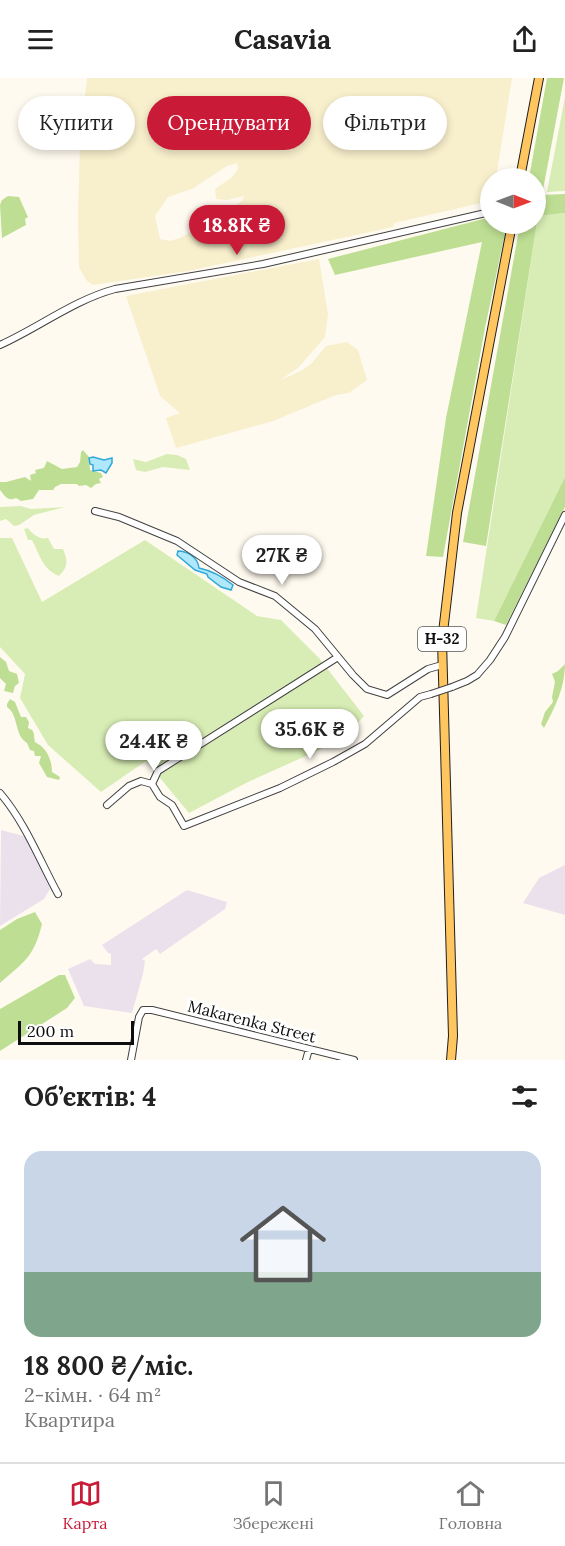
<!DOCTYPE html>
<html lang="uk">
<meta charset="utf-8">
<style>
body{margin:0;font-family:Lora,serif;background:#f2f2f2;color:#222;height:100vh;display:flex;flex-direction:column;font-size:22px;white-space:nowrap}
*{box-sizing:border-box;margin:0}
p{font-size:20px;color:#767676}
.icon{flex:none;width:33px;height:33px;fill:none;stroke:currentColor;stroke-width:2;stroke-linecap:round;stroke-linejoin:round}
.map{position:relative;height:982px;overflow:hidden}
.details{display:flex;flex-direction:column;background:#fff;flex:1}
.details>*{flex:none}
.banner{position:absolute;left:18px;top:18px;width:530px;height:54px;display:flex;gap:12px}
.needle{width:39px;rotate:91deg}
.tools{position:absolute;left:480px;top:90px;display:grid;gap:12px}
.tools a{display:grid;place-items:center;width:66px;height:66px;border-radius:50%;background:#fff;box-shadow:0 3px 9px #0003;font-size:30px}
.scale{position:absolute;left:18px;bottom:15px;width:116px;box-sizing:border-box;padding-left:6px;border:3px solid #0e0e0e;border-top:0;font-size:16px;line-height:21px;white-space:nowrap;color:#0e0e0e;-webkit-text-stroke:4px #fff;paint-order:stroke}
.price{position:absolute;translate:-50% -51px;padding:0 14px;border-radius:21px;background:#fff;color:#222;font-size:20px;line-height:39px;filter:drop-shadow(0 2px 3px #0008)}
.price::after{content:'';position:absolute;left:50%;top:36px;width:18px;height:14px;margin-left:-9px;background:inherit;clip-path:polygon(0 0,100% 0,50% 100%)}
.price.selected{background:#c91a37;color:#fff}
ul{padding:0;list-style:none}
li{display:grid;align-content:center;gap:12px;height:318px;padding:0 24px}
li+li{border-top:2px solid #e0e0e0}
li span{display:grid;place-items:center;height:186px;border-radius:18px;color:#555}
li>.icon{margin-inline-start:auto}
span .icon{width:108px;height:108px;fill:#fffc;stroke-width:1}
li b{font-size:26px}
h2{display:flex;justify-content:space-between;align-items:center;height:72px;padding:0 24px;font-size:26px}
.tag{padding:0 21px;border-radius:27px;background:#fff;box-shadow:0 3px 9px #0003;font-size:21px;line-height:54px}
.tag.selected{background:#c91a37;color:#fff}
header{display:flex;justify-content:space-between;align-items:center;height:78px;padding:0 24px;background:#fff;font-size:27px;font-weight:700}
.tabs{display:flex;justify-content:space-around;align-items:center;height:84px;border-top:2px solid #e0e0e0;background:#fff;font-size:16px;color:#767676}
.tabs a{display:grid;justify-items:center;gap:3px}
.tabs .selected{color:#c91a37}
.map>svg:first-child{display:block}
.industrial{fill:#ebe1ed}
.farmland{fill:#f8efcc;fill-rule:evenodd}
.green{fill:#d8edb5}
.forest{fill:#bedf93}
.water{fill:#afe7fb;stroke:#30a9d8;stroke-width:1.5}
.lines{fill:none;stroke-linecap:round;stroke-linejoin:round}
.minor-casing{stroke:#414141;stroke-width:8}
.major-casing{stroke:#1f1f1f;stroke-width:10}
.minor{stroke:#fff;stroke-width:6}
.major{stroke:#ffc55f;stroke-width:8}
.minor-bridge-casing{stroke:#414141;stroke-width:8;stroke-linecap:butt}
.minor-bridge{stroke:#fff;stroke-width:6}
.labels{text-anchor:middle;stroke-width:6;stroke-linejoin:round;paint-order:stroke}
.shield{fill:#fff;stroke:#565656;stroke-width:1.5}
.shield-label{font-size:15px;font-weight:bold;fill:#0e0e0e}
.street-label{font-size:16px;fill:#0e0e0e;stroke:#fff}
</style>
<header><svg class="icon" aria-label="menu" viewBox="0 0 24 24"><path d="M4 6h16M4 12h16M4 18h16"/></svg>Casavia<svg class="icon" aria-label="share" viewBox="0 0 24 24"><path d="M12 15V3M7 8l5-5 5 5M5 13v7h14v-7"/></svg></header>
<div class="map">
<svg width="565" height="982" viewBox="0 0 565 982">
<rect width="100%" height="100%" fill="#fffaef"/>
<path class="industrial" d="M1,752l23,6 5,6 21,47 -6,10 -44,27z
M565,787v50l-42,-12 16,-25z
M187,812l40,12 -2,7 -65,45 -4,-5 -14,10 3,2 -2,13 -11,39 -48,-7 -16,-37 22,-10 5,5 16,1v-11l-3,-1 -6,-8z"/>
<path class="farmland" d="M87,0h425l-16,100h-6v23l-96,22 -1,4 -205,44 -95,14 -7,-5 -7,-13 -1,-52 2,-73zM237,85l1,6 -7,9 -16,11 1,10 11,1 17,-4 -2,5 -7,5 -22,5 -6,12 -27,15 -10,3 -10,-2 -5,-23 13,-19 24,-8 35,-23z
M319,181l9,55 -3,23 -27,31 -18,12 21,-9 11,-8 14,-17 21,-4 11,8 9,30 -18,13 -13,2 -63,26 -97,27 -10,-30 14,-5 -20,-17 -34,-100z"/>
<path class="green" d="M565,19v94l-18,1z
M565,135v264l-71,144 -18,-3 62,-402z
M167,376l10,1 9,4 4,11 -27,-3 -18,5 -9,-2 -3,-11 13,3z
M21,428l10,3 34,-2 -31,8 -15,10 -5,1 -8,-7 -6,2v-14z
M28,450c4,6 12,12 20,10l6,11h9c5,12 5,18 -4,27 -17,-7 -19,-21 -27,-36h-4l-4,-11z
M0,460h12l30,64 103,-62 112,76 24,4 38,38 45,58 -21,23 -97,44 -57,30 -43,-52 -45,31 -53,-47 -28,-47 5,-24 -25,-27z"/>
<path class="forest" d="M547,0h17l-22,117 23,-1v19l-27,3 -52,330 -23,-4 57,-318h16v-46h-7z
M8,118l11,1 9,20 -3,2 1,6 -24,13 -2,-33 2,-5z
M487,140l3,1v5h17l-22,104 -42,229 -17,-1 20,-138 36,-176 -147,33 -7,-16z
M83,372l6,7 1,13 11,3 2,4 -4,2 2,4 -5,1 -5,4 -5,-3 -7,1 -2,-2h-16l-6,3 -2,3h-14l-6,9 -12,2 -5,-3c-8,4 -11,-2 -16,-8v-8h6l19,-5 6,4 -1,-6 6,-2 -1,-3 9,-2 3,-7 15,8 15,-2 3,-5 1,-10z
M565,399v30l-59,118 -12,-4z
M0,579l6,5 3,9 8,3 2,9 -4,3 -2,7 -9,-2 2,-7 -6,-6z
M565,586c0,24 -10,43 -21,64l-3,-4 4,-12 8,-10 -1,-5 3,-15 -3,-8 6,-3z
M10,621l5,3 6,15h5l3,5 -1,6c8,3 5,6 7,14 12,6 17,18 17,30l8,5 -1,3 -12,-3 -8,-14 2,-7h-6l-1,-5 -4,-1 -3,-7c-13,-8 -8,-28 -20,-36v-3z
M35,834l7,12c-8,33 -18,38 -42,59v-53l17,-11z
M59,897h6l10,23 -8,10 -67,43v-42z"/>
<path class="water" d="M93,379l11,3 8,-2v5l-6,10 -5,-3 -8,1v-6l-3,-1 -1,-6z
M178,473c10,0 20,7 21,17 14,3 23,8 34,17l-2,5 -10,-3 -13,-10 -1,-3 -12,-4 -18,-15z"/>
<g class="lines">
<g class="minor-casing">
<path id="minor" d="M0,267c38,-17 74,-45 115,-56l148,-25 227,-52
M95,433l24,6 58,24 62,41 36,14 40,33 38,46 14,14 20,6 41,-26 14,-4
M452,609l15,-6 10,-6 13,-15 15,-23 60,-122
M152,706l6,-13 180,-114
M0,715c25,29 40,68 58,101
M107,727l22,-19 12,-5 11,3 8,13 12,8 12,21 96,-38 53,-26 32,-18 55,-47 11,-3
M131,982l8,-43 4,-7h9l202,50
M306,982l3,-11"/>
</g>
<g class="major-casing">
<path id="major" d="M520,100l19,-100
M451,982l2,-24 -11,-395 15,-128 55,-289"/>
</g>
<use href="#minor" class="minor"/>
<use href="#major" class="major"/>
<g class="minor-bridge-casing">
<path id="minor-bridge" d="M431,616l21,-7"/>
</g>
<use href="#minor-bridge" class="minor-bridge"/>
</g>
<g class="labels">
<rect class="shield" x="418" y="549" width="48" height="24" rx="4.5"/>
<g class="shield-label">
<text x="442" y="566">Н-32</text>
</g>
<g class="street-label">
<text transform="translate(252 943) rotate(14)" y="6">Makarenka Street</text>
</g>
</g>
</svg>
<div class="tools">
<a><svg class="needle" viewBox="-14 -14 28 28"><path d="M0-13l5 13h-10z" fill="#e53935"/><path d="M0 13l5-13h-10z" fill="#767676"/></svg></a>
</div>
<div class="scale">200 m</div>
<b class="price selected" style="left:237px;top:178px">18.8K ₴</b>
<b class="price" style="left:282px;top:508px">27K ₴</b>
<b class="price" style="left:310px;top:682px">35.6K ₴</b>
<b class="price" style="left:154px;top:694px">24.4K ₴</b>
<div class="banner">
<a class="tag">Купити</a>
<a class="tag selected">Орендувати</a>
<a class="tag">Фільтри</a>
</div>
</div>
<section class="details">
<h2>Об’єктів: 4<svg class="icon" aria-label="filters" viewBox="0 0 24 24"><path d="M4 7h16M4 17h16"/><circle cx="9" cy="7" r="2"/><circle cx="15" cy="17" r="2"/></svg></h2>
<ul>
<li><span style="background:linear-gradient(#c9d6e8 65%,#7fa58c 0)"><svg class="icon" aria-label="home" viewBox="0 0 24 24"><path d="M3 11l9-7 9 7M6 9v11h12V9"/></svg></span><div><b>18 800 ₴/міс.</b><p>2-кімн. · 64 m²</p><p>Квартира</p></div></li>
</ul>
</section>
<nav class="tabs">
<a class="selected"><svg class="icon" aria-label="map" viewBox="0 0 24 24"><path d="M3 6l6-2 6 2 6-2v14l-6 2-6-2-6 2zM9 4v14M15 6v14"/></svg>Карта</a>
<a><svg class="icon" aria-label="saved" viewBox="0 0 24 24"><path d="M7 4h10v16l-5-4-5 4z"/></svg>Збережені</a>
<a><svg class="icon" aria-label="home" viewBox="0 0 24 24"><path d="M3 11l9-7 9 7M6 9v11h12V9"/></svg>Головна</a>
</nav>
